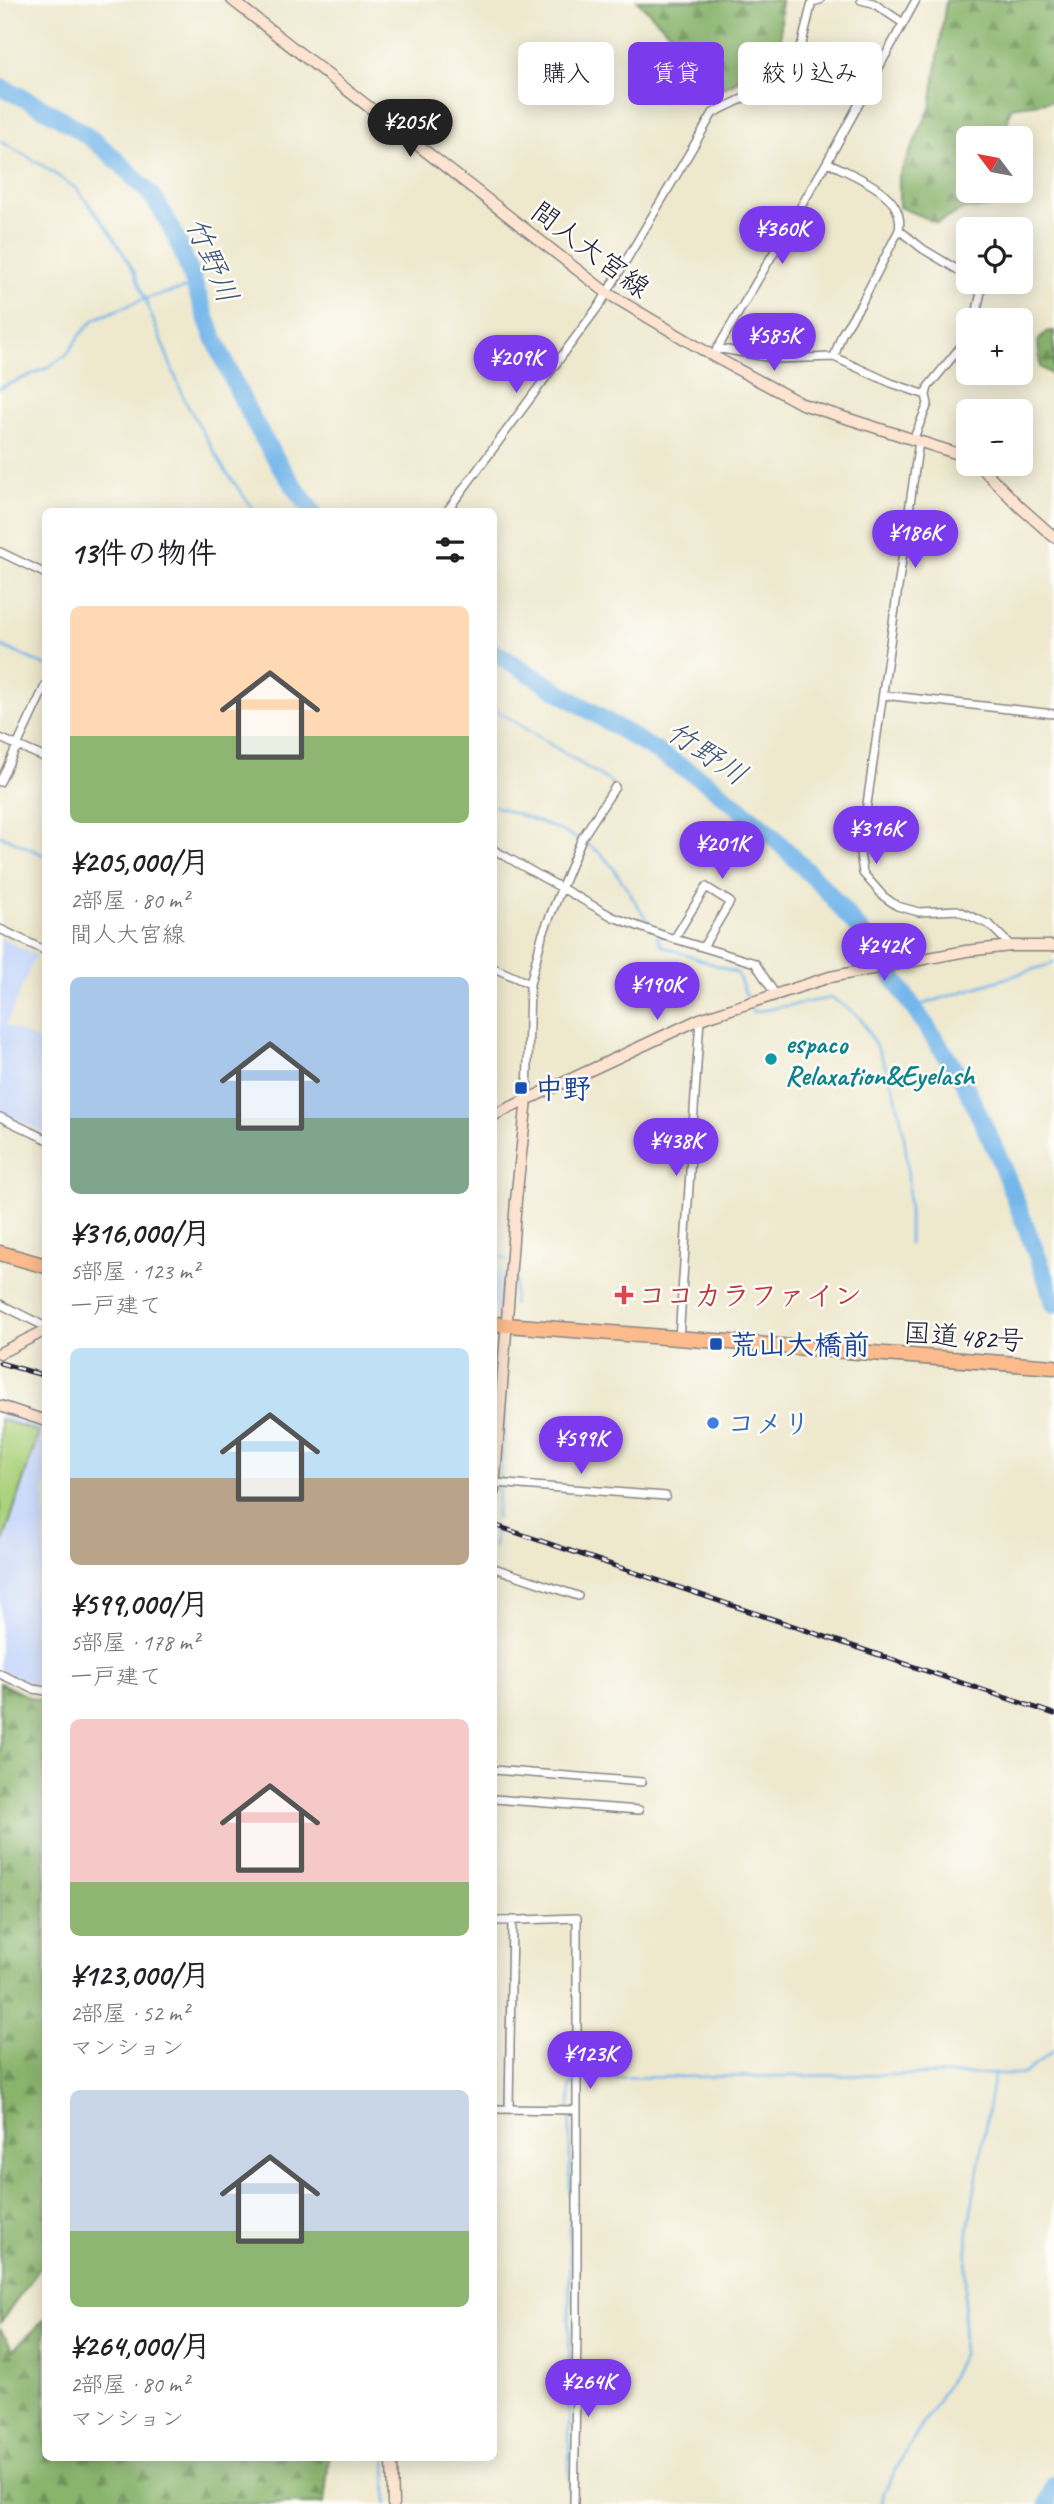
<!DOCTYPE html>
<html lang="ja">
<meta charset="utf-8">
<style>
body{margin:0;font-family:Caveat,"Klee One",sans-serif;background:#f6f6f6;color:#202124;height:100vh;display:flex;flex-direction:column;font-size:26px;white-space:nowrap}
*{box-sizing:border-box;margin:0}
p{font-size:23px;color:#757577}
.icon{flex:none;width:38px;height:38px;fill:none;stroke:currentColor;stroke-width:2;stroke-linecap:round;stroke-linejoin:round}
.map{position:relative;flex:1;overflow:hidden}
.sheet{position:absolute;left:42px;top:508px;width:455px;height:1953px;display:flex;flex-direction:column;background:#fff;border-radius:10px;box-shadow:0 4px 18px #0003}
.sheet>*{flex:none}
.top-card{position:absolute;left:518px;top:42px;width:430px;height:63px;display:flex;gap:14px}
.needle{width:46px;rotate:302deg}
.fabs{position:absolute;left:956px;top:126px;display:grid;gap:14px}
.fabs a{display:grid;place-items:center;width:77px;height:77px;border-radius:10px;background:#fff;box-shadow:0 4px 18px #0003;font-size:35px}
.price{position:absolute;translate:-50% -60px;padding:0 16px;border-radius:24px;background:#7c3aed;color:#fff;font-size:23px;line-height:46px;filter:drop-shadow(0 2px 4px #0008)}
.price::after{content:'';position:absolute;left:50%;top:42px;width:21px;height:16px;margin-left:-10px;background:inherit;clip-path:polygon(0 0,100% 0,50% 100%)}
.price.on{background:#222;color:#fff}
ul{padding:0;list-style:none}
li{display:grid;align-content:center;gap:14px;height:371px;padding:0 28px}
li span{display:grid;place-items:center;height:217px;border-radius:10px;color:#555}
li>.icon{margin-inline-start:auto}
span .icon{width:126px;height:126px;fill:#fffc;stroke-width:1}
li b{font-size:30px}
h2{display:flex;justify-content:space-between;align-items:center;height:84px;padding:0 28px;font-size:30px}
.tag{padding:0 24px;border-radius:10px;background:#fff;box-shadow:0 4px 18px #0003;font-size:24px;line-height:63px}
.tag.on{background:#7c3aed;color:#fff}
.map>svg:first-child{display:block}
.built{fill:#ccdbfa}
.forest{fill:url(#forest-firs);stroke:#556b54;stroke-width:2}
.pitch{fill:#abd27c;stroke:#667a5c;stroke-width:2}
.lines{fill:none;stroke-linecap:round;stroke-linejoin:round}
.stream{stroke:#76b7eb;stroke-width:2.5}
.river{stroke:#76b7eb;stroke-width:18}
.street-casing{stroke:#888584;stroke-width:10}
.secondary-casing{stroke:#888584;stroke-width:13}
.highway-casing{stroke:#888584;stroke-width:17}
.street{stroke:#fff;stroke-width:7}
.secondary{stroke:#fde4d1;stroke-width:10}
.highway{stroke:#fbbb8d;stroke-width:14}
.rail-casing{stroke:#22223b;stroke-width:5}
.rail{stroke:#fdfcf7;stroke-width:2.5;stroke-dasharray:8;stroke-linecap:butt}
.culture-dot{fill:#0f9aa8;stroke:#fdfcf7;stroke-width:2.5}
.transit-dot{fill:#1a4fb4;stroke:#fdfcf7;stroke-width:2.5}
.health-dot{fill:#e0444e;stroke:#fdfcf7;stroke-width:2.5}
.shop-dot{fill:#3f7fe0;stroke:#fdfcf7;stroke-width:2.5}
.labels{text-anchor:middle;stroke-width:5;stroke-linejoin:round;paint-order:stroke}
.street-label{font-size:28px;fill:#22223b;stroke:#fdfcf7}
.culture-label{font-size:28px;font-weight:bold;fill:#0d838f;stroke:#fdfcf7;text-anchor:start}
.transit-label{font-size:28px;font-weight:bold;fill:#164399;stroke:#fdfcf7;text-anchor:start}
.health-label{font-size:28px;font-weight:bold;fill:#be3a42;stroke:#fdfcf7;text-anchor:start}
.shop-label{font-size:28px;font-weight:bold;fill:#366cbe;stroke:#fdfcf7;text-anchor:start}
.water-label{font-size:30px;font-style:italic;fill:#3f5679;stroke:#fdfcf7}
</style>
<div class="map">
<svg width="1054" height="2504" viewBox="0 0 1054 2504">
<defs>
<pattern id="forest-firs" width="22" height="20" patternUnits="userSpaceOnUse" patternTransform="scale(1.75)"><rect width="22" height="20" fill="#88b46c"/><path d="M5 1l3.5 6h-7zM16 11l3.5 6h-7z" fill="#6f925a"/></pattern>
</defs>
<rect width="100%" height="100%" fill="#fdfcf7"/>
<filter id="ink" filterUnits="userSpaceOnUse"><feTurbulence type="fractalNoise" baseFrequency=".0143" numOctaves="2"/><feDisplacementMap in="SourceGraphic" scale="14" xChannelSelector="R" yChannelSelector="G"/><feConvolveMatrix kernelMatrix="1 2 1 2 8 2 1 2 1" color-interpolation-filters="sRGB"/></filter>
<filter id="wash" filterUnits="userSpaceOnUse"><feTurbulence type="fractalNoise" baseFrequency=".00686" numOctaves="4" result="noise"/><feDisplacementMap in="SourceGraphic" scale="28" xChannelSelector="R" yChannelSelector="G"/><feGaussianBlur stdDeviation="1.57" result="paint"/><feColorMatrix in="noise" values="0 0 0 0 0 0 0 0 0 0 0 0 0 0 0 0 0 1.4 0 .05"/><feComposite in="paint" operator="in"/></filter>
<g filter="url(#wash)">
<rect width="100%" height="100%" fill="#eee8cd"/>
<path class="built" d="M0,938l36,17 -30,70 39,19v89l-45,-21z
M494,1269l12,1 -3,43h-9z
M0,1411l45,15v261l-12,-3 -33,-14z"/>
<path class="forest" d="M637,0h144v45l-12,20 -45,23z
M946,0h108v101l-43,6 -7,31h-36v53h24l-3,17 -25,1 -27,14 -38,-16v-31l32,-70z
M1054,331v45l-14,-9 -2,-26 8,-9z
M0,1683l31,15 14,3 1,559 -46,63z
M45,2319l1,138h283l-5,47h-324v-175l13,21z"/>
<path class="pitch" d="M0,1419l39,13 -39,119z"/>
<g class="lines">
<path class="stream" d="M0,141l40,23 37,25 32,41 25,41 50,128 40,70 31,42
M0,388l49,-21 18,-13 13,-19 15,-16 49,-20 50,-13
M0,645l46,21
M494,709l118,74
M494,806c31,11 89,29 111,52 16,17 34,52 49,72
M0,835l46,21
M657,936l5,10 75,27 11,26
M750,1005l3,7 78,-14c9,5 20,11 27,18 6,6 10,16 14,23 36,62 38,135 37,205
M914,1007l140,-44
M494,1253l14,8
M513,1305l4,-38 -3,-2
M496,1519l9,-105
M494,1549l1,-18
M580,2078l414,-4
M386,2457l1,47
M569,2504l1,-417 5,-5
M882,2504l2,-12 18,-34 42,-68 18,-36 6,-124 26,-156h30l30,-24"/>
<path class="river" d="M0,87c52,23 101,52 139,96 6,6 13,12 18,20 26,39 38,89 56,132 27,65 56,120 99,176
M494,652l214,131 57,46 61,61 41,49 95,140 35,74 47,120 10,31
M1048,2504l6,-19"/>
</g>
</g>
<g filter="url(#ink)">
<g class="lines">
<g class="street-casing">
<path id="street" d="M861,0l12,3 30,20
M827,162c27,14 79,31 72,68l-38,74 -19,30 -8,23 57,26 35,12
M899,230l24,19 45,27
M975,320l7,-33 -5,-5
M717,348l60,11 57,-2
M713,356l114,-194 89,-162
M913,440l15,-36 -2,-9 2,-8 30,-37 10,-15
M919,441l-59,412 3,20 20,23 14,10 22,6 38,-2 33,15 21,21
M447,511l154,-208 112,-190 50,-24 24,-25 15,-21 10,-41 8,-2
M0,552l46,22
M883,695l171,19
M0,738l46,20
M0,782l46,-98
M494,850l119,67 52,19 90,27 20,31
M0,929l46,22
M674,939l32,-52 24,15 -27,45
M494,968l36,16
M527,1099l3,-115 12,-48 40,-98 33,-51
M0,1117l46,22
M0,1304l46,23
M679,1339l21,-320
M494,1483l172,13
M494,1568l84,28
M0,1674l33,15 13,2
M494,1770l148,12
M494,1799l145,11
M494,1921l83,-3v416l-3,170
M494,2109l83,1
M509,2109l3,-189"/>
</g>
<g class="secondary-casing">
<path id="secondary" d="M232,0l375,293 106,63 89,48 166,53
M978,464l40,41 36,32
M494,1115l206,-96 130,-42 136,-26 45,-5h43
M0,1353l46,-23
M0,1406l46,15
M494,1491l22,-291 11,-101
M392,2457l1,47"/>
</g>
<g class="highway-casing">
<path id="highway" d="M0,1253l46,13
M494,1324l560,43"/>
</g>
<use href="#street" class="street"/>
<use href="#secondary" class="secondary"/>
<use href="#highway" class="highway"/>
<g class="rail-casing">
<path id="rail" d="M0,1363l46,13
M494,1525l560,189"/>
</g>
<use href="#rail" class="rail"/>
</g>
</g>
<circle class="culture-dot" cx="771" cy="1059" r="7"/>
<g class="transit-dot">
<rect x="514" y="1081" width="14" height="14" rx="3.5"/>
<rect x="709" y="1337" width="14" height="14" rx="3.5"/>
</g>
<path class="health-dot" d="M620.5 1284.5h7v7h7v7h-7v7h-7v-7h-7v-7h7z"/>
<circle class="shop-dot" cx="713" cy="1423" r="7"/>
<g class="labels">
<g class="street-label">
<text transform="translate(591 249) rotate(37)" y="10">間人大宮線</text>
<text transform="translate(964 1336) rotate(4)" y="10">国道482号</text>
</g>
<g class="culture-label">
<text x="785" y="1053">espaco<tspan x="785" dy="32">Relaxation&amp;Eyelash</tspan></text>
</g>
<g class="transit-label">
<text x="535" y="1098">中野</text>
<text x="730" y="1354">荒山大橋前</text>
</g>
<g class="health-label">
<text x="638" y="1305">ココカラファイン</text>
</g>
<g class="shop-label">
<text x="727" y="1433">コメリ</text>
</g>
<g class="water-label">
<text transform="translate(212 260) rotate(67)" y="10">竹野川</text>
<text transform="translate(707 753) rotate(34)" y="10">竹野川</text>
</g>
</g>
</svg>
<div class="fabs">
<a><svg class="needle" viewBox="-14 -14 28 28"><path d="M0-13l5 13h-10z" fill="#e53935"/><path d="M0 13l5-13h-10z" fill="#757577"/></svg></a>
<a><svg class="icon" aria-label="locate" viewBox="0 0 24 24"><circle cx="12" cy="12" r="6"/><path d="M12 2v4M12 18v4M2 12h4M18 12h4"/></svg></a>
<a>+</a>
<a>−</a>
</div>
<b class="price on" style="left:410px;top:159px">¥205K</b>
<b class="price" style="left:782px;top:266px">¥360K</b>
<b class="price" style="left:774px;top:373px">¥585K</b>
<b class="price" style="left:516px;top:395px">¥209K</b>
<b class="price" style="left:915px;top:570px">¥186K</b>
<b class="price" style="left:876px;top:866px">¥316K</b>
<b class="price" style="left:722px;top:881px">¥201K</b>
<b class="price" style="left:884px;top:983px">¥242K</b>
<b class="price" style="left:657px;top:1022px">¥190K</b>
<b class="price" style="left:676px;top:1178px">¥438K</b>
<b class="price" style="left:581px;top:1476px">¥599K</b>
<b class="price" style="left:590px;top:2091px">¥123K</b>
<b class="price" style="left:588px;top:2419px">¥264K</b>
<div class="top-card">
<a class="tag">購入</a>
<a class="tag on">賃貸</a>
<a class="tag">絞り込み</a>
</div>
<section class="sheet">
<h2>13件の物件<svg class="icon" aria-label="filters" viewBox="0 0 24 24"><path d="M4 7h16M4 17h16"/><circle cx="9" cy="7" r="2"/><circle cx="15" cy="17" r="2"/></svg></h2>
<ul>
<li><span style="background:linear-gradient(#ffd9b3 60%,#8fb573 0)"><svg class="icon" aria-label="home" viewBox="0 0 24 24"><path d="M3 11l9-7 9 7M6 9v11h12V9"/></svg></span><div><b>¥205,000/月</b><p>2部屋 · 80 m²</p><p>間人大宮線</p></div></li>
<li><span style="background:linear-gradient(#a9c7e8 65%,#7fa58c 0)"><svg class="icon" aria-label="home" viewBox="0 0 24 24"><path d="M3 11l9-7 9 7M6 9v11h12V9"/></svg></span><div><b>¥316,000/月</b><p>5部屋 · 123 m²</p><p>一戸建て</p></div></li>
<li><span style="background:linear-gradient(#bfe0f5 60%,#b9a48a 0)"><svg class="icon" aria-label="home" viewBox="0 0 24 24"><path d="M3 11l9-7 9 7M6 9v11h12V9"/></svg></span><div><b>¥599,000/月</b><p>5部屋 · 178 m²</p><p>一戸建て</p></div></li>
<li><span style="background:linear-gradient(#f6c9c9 75%,#8fb573 0)"><svg class="icon" aria-label="home" viewBox="0 0 24 24"><path d="M3 11l9-7 9 7M6 9v11h12V9"/></svg></span><div><b>¥123,000/月</b><p>2部屋 · 52 m²</p><p>マンション</p></div></li>
<li><span style="background:linear-gradient(#c9d6e8 65%,#8fb573 0)"><svg class="icon" aria-label="home" viewBox="0 0 24 24"><path d="M3 11l9-7 9 7M6 9v11h12V9"/></svg></span><div><b>¥264,000/月</b><p>2部屋 · 80 m²</p><p>マンション</p></div></li>
</ul>
</section>
</div>
